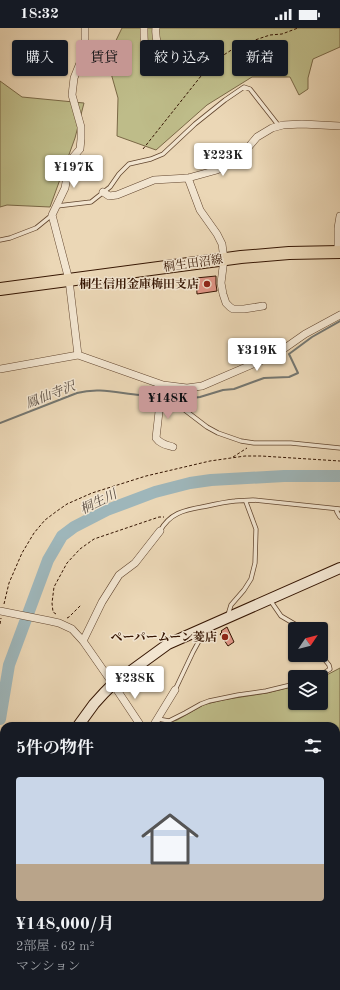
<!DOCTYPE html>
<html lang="ja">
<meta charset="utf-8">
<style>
body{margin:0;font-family:"Old Standard TT","Noto Serif JP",serif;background:#20242c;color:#f1f3f6;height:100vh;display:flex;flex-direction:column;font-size:15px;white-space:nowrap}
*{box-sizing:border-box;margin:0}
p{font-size:13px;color:#9ea1a6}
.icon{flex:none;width:22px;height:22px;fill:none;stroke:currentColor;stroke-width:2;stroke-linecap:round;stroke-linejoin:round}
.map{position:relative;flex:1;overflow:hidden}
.sheet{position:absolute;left:0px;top:694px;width:340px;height:268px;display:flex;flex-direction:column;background:#171b24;border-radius:12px 12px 0 0;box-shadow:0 1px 3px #0004}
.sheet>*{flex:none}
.banner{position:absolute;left:12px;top:12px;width:316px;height:36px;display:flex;gap:8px}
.needle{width:26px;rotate:55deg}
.fabs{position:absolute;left:288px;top:594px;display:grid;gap:8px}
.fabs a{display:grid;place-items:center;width:40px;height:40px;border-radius:4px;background:#171b24;box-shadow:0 1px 3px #0004;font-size:20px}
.price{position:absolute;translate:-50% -34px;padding:0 9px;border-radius:4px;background:#fff;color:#222;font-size:13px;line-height:26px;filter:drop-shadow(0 1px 2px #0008)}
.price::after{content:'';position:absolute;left:50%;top:24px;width:12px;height:9px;margin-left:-6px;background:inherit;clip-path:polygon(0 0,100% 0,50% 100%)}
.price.active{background:#c59692;color:#111}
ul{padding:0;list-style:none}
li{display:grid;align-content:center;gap:8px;height:212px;padding:0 16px}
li+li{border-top:1px solid #363941}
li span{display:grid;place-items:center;height:124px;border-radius:4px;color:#555}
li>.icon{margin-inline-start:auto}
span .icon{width:72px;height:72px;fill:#fffc;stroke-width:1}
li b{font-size:17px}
h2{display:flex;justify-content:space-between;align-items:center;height:48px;padding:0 16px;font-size:17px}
.pill{padding:0 14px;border-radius:4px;background:#171b24;box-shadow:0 1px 3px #0004;font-size:14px;line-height:36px}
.pill.active{background:#c59692;color:#111}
.status{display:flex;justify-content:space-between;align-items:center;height:28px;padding:0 20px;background:#171b24;direction:ltr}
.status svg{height:11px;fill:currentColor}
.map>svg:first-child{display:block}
.green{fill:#bebc89;stroke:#7a6846}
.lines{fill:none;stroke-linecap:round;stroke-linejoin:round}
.stream{stroke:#747670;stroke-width:2}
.river{stroke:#9eb6ba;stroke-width:12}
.building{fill:#e09586;stroke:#351502}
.lane-casing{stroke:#62462f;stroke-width:5}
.street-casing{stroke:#62462f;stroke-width:8}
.secondary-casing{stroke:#351502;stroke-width:12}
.primary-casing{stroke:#351502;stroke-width:14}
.path{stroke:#351502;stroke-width:1;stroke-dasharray:3 2;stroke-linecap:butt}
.lane{stroke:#f2e5d0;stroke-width:3.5}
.street{stroke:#f2e5d0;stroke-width:7}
.secondary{stroke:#f2e5d0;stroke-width:10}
.primary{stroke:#ebd7b6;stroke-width:12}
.poi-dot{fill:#8f2418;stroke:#f2e5d0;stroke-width:1.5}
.labels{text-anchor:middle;stroke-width:3;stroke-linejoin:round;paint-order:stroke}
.street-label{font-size:12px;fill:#351502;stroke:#f2e5d0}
.poi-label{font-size:12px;font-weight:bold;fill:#351502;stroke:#f2e5d0;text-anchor:end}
.water-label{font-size:13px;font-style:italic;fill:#5a4d42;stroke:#f2e5d0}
</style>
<div class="status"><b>18:32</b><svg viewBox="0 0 49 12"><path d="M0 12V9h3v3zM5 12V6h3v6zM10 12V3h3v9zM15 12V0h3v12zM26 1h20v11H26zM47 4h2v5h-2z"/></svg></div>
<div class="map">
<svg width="340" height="962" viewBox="0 0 340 962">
<rect width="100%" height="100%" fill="#ebd7b6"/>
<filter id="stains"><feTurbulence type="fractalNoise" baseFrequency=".005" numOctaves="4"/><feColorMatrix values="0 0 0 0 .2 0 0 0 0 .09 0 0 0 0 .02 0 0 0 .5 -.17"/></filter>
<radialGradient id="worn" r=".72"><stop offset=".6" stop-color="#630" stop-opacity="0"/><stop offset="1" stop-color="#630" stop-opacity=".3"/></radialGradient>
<path class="green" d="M122,0h218v19l-27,12 -5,19v11l-9,6 -9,-18h-38l-45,28 -51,45 -39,-14 1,-38 -11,-39z
M0,53l22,16 62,6 -9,35 -25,69 -43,-2 -7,2z
M340,640v322h-340v-177l4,-2v175h332v-260h-173v-2l14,-4 26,-15 19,-5 45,-7 28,-7v17h26v-25z"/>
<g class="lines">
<path class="stream" d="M169,369l16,2 15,-2 23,-7 11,-1 30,-11 25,-1 9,-4 -9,-19 23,-17 28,-16
M0,395l77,-30c21,-6 41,0 63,2 5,1 10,0 15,0"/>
<path class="river" d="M0,691l9,-54 39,-105 14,-24 12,-9 33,-17 48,-18 35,-9 21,-3 73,-4h56"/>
</g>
<path class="building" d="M216,248v8l1,7 -20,3 -1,-16z
M227,599l7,15 -6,4 -8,-12 2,-2 -1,-1z"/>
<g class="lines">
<g class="lane-casing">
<path id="lane" d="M57,178l34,-4 19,-15 9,-13 10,-10 22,-5 12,-5 32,-30 30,-24 19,-13 6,2 29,37
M0,212l10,-2 26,-10 16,-13
M161,366l8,4 38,29 11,6 23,8 13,2h37l49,5
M336,481l1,3 3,5
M160,503c11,-20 27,-21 47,-25 9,-2 19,-4 28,-5 6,-1 12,0 18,-1l87,9
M270,572l11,16 17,10 2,3
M228,587l3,-10 13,-15 7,-11 4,-16 1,-34 -10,-27
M318,649l12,-8 -1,-4 -8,-10
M175,662l18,-38 12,-22
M158,691l11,2 16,-8 16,-9 8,-3 29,-6 28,-4 29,-7"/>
</g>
<g class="street-casing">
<path id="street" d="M144,0c0,14 -1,27 13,35l3,-2c1,-13 -6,-21 -4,-33
M188,150l12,32 17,24 5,10 2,15 -3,24 2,11 3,9 4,4 3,2h11l19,-3
M103,164l6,4 8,-1 37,-15 34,-2 29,-8 19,-10 10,-10 11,-13 15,-9 11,-3 19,-1 38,2
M338,224v-24l2,-12
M78,327l-9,-75 -17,-65 13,-27 2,-11v-8l1,-6 12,-14 1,-10v-12l-9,-32 2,-17 8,-20 3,-12v-18
M0,341l78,-14 85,30 24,3 15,-2 72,-31 11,-7 20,-14 35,-19
M163,357l-2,9 -5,44c4,6 11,7 17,9
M0,583l50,10 9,2 13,6 11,12 30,43 28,42
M83,613l19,-39 17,-27 16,-12 25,-32
M153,698l22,-36"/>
</g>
<g class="secondary-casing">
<path id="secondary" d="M78,698l16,-22 10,-11 9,-9 55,-40 172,-76
M0,775l4,-2"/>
</g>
<g class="primary-casing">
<path id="primary" d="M0,261l241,-32 48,-4 51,-1"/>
</g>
<path class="path" d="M143,121l62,-78 14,-13 14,-9 13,-6 24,-8 12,-1 16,-6
M233,429l14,-9
M4,576l5,-21 13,-30 12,-20 11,-13 12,-9 10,-7 25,-11 54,-17 64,-15 35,-5h16l79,5
M56,586l-3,-2 -1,-9 2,-16 13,-24 13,-14 14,-10 65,-22h5
M67,590l2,-1 12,-12
M0,596l1,-6
M336,717l4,1
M336,747l4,1
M336,766l4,4
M336,814l4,-1
M336,882h4
M336,915l4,3
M322,958l3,4"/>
<use href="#lane" class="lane"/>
<use href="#street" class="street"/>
<use href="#secondary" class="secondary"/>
<use href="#primary" class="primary"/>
</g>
<g class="poi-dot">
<circle cx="207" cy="256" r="4"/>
<circle cx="225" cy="609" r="4"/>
</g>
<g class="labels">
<g class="street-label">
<text transform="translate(193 235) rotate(-8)" y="4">桐生田沼線</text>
</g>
<g class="poi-label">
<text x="199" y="260">桐生信用金庫梅田支店</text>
<text x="217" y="613">ペーパームーン菱店</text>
</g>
<g class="water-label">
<text transform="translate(50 366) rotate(-21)" y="5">鳳仙寺沢</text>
<text transform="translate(98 473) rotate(-26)" y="5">桐生川</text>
</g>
</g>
<rect width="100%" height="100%" filter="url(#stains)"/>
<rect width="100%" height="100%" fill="url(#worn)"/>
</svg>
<div class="fabs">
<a><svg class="needle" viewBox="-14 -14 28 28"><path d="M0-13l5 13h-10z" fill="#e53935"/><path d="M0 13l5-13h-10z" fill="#9ea1a6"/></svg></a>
<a><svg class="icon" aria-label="layers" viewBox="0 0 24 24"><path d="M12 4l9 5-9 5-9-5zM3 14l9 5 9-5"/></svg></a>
</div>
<b class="price" style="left:223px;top:149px">¥223K</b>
<b class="price" style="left:74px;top:161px">¥197K</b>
<b class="price" style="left:257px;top:344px">¥319K</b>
<b class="price active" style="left:168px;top:392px">¥148K</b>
<b class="price" style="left:135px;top:672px">¥238K</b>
<div class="banner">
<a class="pill">購入</a>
<a class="pill active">賃貸</a>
<a class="pill">絞り込み</a>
<a class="pill">新着</a>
</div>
<section class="sheet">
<h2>5件の物件<svg class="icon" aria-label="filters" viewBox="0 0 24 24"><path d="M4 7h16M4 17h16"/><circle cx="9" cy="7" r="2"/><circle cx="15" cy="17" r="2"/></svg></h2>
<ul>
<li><span style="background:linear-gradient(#c9d6e8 70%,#b9a48a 0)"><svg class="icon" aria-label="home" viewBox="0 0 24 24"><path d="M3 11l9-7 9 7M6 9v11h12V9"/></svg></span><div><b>¥148,000/月</b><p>2部屋 · 62 m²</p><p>マンション</p></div></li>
</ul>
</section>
</div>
